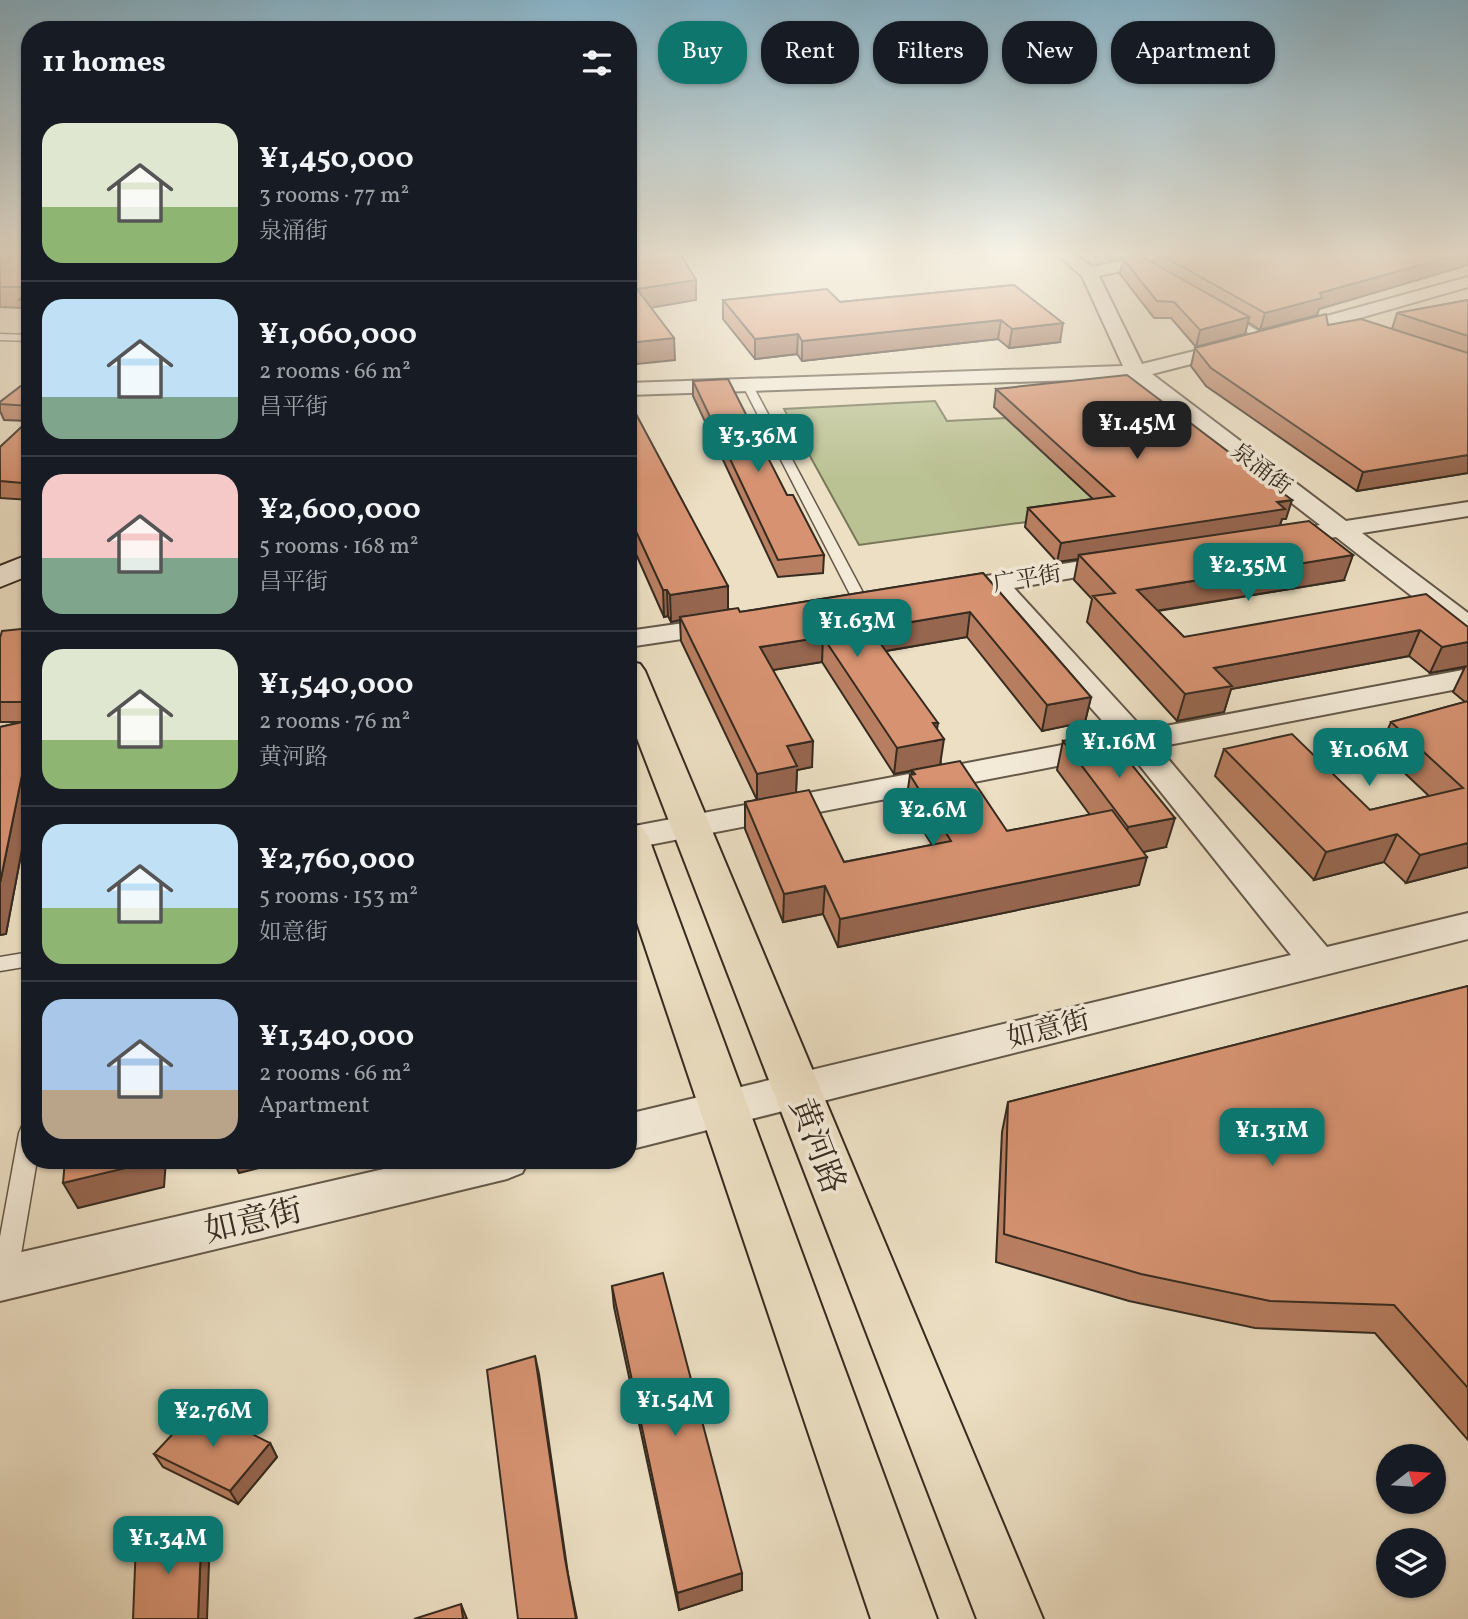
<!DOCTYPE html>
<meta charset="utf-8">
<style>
body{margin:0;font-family:Vollkorn,"Noto Serif SC",serif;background:#242831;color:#f1f3f6;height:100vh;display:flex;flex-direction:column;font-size:26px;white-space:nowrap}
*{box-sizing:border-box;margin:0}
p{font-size:23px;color:#9ea1a6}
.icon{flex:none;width:38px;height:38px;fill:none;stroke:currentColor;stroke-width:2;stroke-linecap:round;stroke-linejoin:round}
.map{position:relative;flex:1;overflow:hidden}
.drawer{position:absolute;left:21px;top:21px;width:616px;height:1148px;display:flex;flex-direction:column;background:#171b24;border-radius:28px;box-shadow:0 2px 5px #0004}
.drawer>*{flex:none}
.banner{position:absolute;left:658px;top:21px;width:665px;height:63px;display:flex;gap:14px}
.needle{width:46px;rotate:73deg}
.fabs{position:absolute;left:1376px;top:1444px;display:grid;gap:14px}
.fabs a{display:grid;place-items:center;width:70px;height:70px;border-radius:50%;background:#171b24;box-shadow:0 2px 5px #0004;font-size:35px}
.price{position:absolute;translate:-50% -60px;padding:0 16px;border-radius:14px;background:#0f766e;color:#fff;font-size:23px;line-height:46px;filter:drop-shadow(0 2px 4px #0008)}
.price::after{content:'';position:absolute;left:50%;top:42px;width:21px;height:16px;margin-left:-10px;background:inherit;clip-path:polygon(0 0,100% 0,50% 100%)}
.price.current{background:#222;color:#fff}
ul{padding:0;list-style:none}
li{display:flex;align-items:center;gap:21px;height:175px;padding:0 21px}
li+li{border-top:2px solid #363941}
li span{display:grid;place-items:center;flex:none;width:196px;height:140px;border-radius:21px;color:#555}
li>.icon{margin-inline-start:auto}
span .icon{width:84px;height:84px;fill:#fffc;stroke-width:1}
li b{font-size:30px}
h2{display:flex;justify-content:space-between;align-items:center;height:84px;padding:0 21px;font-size:30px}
.chip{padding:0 24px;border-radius:28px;background:#171b24;box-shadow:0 2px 5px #0004;font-size:24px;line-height:63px}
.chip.current{background:#0f766e;color:#fff}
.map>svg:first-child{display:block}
.green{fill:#bac192;stroke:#787659;stroke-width:2}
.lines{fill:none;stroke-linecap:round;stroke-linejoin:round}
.lane-casing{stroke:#645849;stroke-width:3}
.street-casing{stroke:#645849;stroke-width:4}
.secondary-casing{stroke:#362b20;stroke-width:4}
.primary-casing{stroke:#362b20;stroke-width:4}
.lane{fill:#f3ead8;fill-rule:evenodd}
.street{fill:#f3ead8;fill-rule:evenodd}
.secondary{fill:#f3ead8;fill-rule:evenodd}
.primary{fill:#ecdfc3;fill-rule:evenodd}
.wall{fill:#b87e61;stroke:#362b20;stroke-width:2;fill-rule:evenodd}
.shaded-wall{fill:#96664f;stroke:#362b20;stroke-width:2}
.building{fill:#d69271;stroke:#362b20;stroke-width:2}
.labels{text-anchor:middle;stroke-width:7;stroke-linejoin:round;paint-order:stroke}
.far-street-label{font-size:23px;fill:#362b20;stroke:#f3ead8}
.street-label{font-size:28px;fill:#362b20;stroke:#f3ead8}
.near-street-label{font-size:33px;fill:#362b20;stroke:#f3ead8}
</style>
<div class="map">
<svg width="1468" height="1619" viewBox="0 0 1468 1619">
<rect width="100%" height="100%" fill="#ecdfc3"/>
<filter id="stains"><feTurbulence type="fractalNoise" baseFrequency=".00286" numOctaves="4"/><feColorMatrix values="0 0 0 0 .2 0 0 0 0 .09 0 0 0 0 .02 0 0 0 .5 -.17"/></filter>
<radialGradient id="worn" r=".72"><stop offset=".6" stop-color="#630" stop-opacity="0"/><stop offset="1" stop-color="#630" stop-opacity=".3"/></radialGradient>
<path class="green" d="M935,401l12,20 59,-3 100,93 -247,34 -75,-136z"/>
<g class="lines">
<g class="lane-casing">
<path id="lane" d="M1224,314h6l41,25 -9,2 -38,-23z
M0,334l30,1v6l-30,-1z
M743,382l9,2 117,220 -2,3 -5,1 -7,-4 -113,-220z
M30,952v14l-30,5v-14z
M30,1123v37h7l-20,118 -3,8 -9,4 -5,-2v-51l19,-104 3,-7z"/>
</g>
<g class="street-casing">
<path id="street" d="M1055,253h18l19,14 70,-14h29l-2,3 -90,20 43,88 93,-23 7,2 3,4 -3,4 -90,23 194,147 122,-19v14l-106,17 106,80v21l-10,-2 -122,-95 -59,10 -9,-3 -4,-5 4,-5 52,-9 -189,-147 -503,17v-12l495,-17 -41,-90z
M1468,277v10l-185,53 -9,-6 2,-4z
M1120,555l9,3 4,5 -4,5 -115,20 130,142 324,-61v18l-310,60 169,200 141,-34v26l-840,211v-36l663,-159 -162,-203 -501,97 1,-22 486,-92 -127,-143 -40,6 -9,-2 -4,-6 4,-6 9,-2z
M726,617l10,2 4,6 -4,6 -108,16v-16z
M423,1160h106l-7,13 -15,6 -507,122v-44z"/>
</g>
<g class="secondary-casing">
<path id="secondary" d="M30,554v21l-30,12v-21z"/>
</g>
<g class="primary-casing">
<path id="primary" d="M628,661l12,3 5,7 398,948h-66l-349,-904z
M628,823l14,4 6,9 289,783h-66l-243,-723z"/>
</g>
<use href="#lane" class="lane"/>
<use href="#street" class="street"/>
<use href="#secondary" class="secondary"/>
<use href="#primary" class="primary"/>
</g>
<path class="wall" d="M0,253h30v68h-4l-4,-13 -22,-1z
M1103,253h48l-41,8z
M1155,253h313v12l-149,44 -2,6 -57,15 -12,-8 -3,12 -49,13 -25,-29h-17l-34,-44 3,-15 30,4z
M1014,285l46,57 -51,6 -11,-9 -196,22 -5,-7 -42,5 -32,-40v-19l117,2z
M1468,300v173l-111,18 -151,-105 -15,-20 4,-18 133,-23 64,4 5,-16z
M30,379v121l-30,-2v-51l28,-26 -24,-1 -4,-9v-9z
M693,381l94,114 37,60 -1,18 -45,4 -85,-181z
M996,389l290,130h-4l-2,6 64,55 -186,31 26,26 284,-10v240l-62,16 -22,-21 -70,18 -99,-104 9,-27 146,61 59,-14 -50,-47 12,-27 74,-20 -12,-10 12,-25 -35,6 -21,-17 -178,33 -7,23 -47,9 -90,-99 5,-23 -18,-19 4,-21 -21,3 -32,-35 3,-19 65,-9 -99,-92z
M628,399l100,210 12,3 243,-39 108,124 -6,25 -43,9 -75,-94 -81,14 51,78 4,36 66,66 83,-16 -33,-45 6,-29 103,106 -22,5 -5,33 -301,62 -15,-33 -40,8 -38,-93v-27l12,-2 -76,-159 -1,-21 -9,2 -3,-6 -4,1 -36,-81zM822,662l72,112 18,-3v3l-2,1 -4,27 26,43 -88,17 -48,-70 1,-22 15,-3 -39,-97z
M30,628v179l-24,127 -6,1v-208l21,-5h-21v-84z
M1468,986v454l-93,-107 -120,-5 -126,-27 -133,-39 6,-130 6,-30z
M612,1286l130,304 -63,20 -65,-303z
M270,1443l7,14 -39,47 -75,-37 -9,-13z"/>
<path class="shaded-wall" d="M1111,253h40l-41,8z
M1463,253h5v12l-149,44 -2,6 -57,15 5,-17 55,-20z
M696,280v20l-58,10 -1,-21z
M1249,317l-4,17 -49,13 4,-17z
M1001,320l-3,19 -196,22v-20z
M1063,323l-3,19 -51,6 3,-19z
M798,334l-1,20 -42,5v-20z
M674,338l1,22 -47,5v-22z
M1468,455v18l-111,18 6,-19z
M30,477v22l-7,-16z
M1292,500l-6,19h-4l-3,9 -200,27 -1,4 -21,3 4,-19z
M1353,555l-9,25 -213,35 6,-25z
M728,586v27l-48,4v3l-9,2 -1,-27z
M663,590h4l1,26 -4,1z
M970,612l-3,25 -99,17 2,-25z
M1420,630l-11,26 -178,33 -7,23 -47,9 8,-27 29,-26z
M823,637l-1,25 -62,10v-25z
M1468,642v24l-38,7 12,-26z
M1091,697l-6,25 -43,9 5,-26z
M30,718v27l-5,-11z
M933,723h5l-3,18 9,-2 -4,26 -46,9 3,-26z
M813,741l-1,26 -15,3 -1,23 -39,7v-26l30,-28z
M30,764v43l-24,127 -6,1v-52l24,-118z
M1175,818l-9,29 -46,10 8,-30z
M1397,834l-13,28 -70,18 12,-28z
M1468,843v24l-62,16 14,-28z
M1147,857l-8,28 -301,62 2,-28z
M825,886l-2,28 -40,8 1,-28z
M151,1160h15l-2,27 -86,21 -15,-25z
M233,1160h59l-53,13z
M535,1356l4,18 29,200 9,45 -12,-60z
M270,1443l7,14 -39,47 -8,-13z
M202,1523l8,11 -3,85h-9z
M742,1573v17l-63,20 -2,-17z
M461,1604l6,15h-4z"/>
<path class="building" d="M0,253h30v34h-30z
M628,253h52l16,27 -59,9 37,49 -46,5z
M1158,253h305l-143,40 2,5 -57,15z
M1139,255l110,62 -49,13 -26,-28 -17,-1 -34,-42z
M1014,285l49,38 -51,6 -11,-9 -199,21 -4,-7 -43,5 -32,-39 104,-11 13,13z
M30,290v9l-11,1z
M1468,300v36l-71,-23z
M1326,314l2,11 33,-6 107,34v102l-105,17 -152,-104 -16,-20z
M1127,375l165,125 -15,2 8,7 -224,34 -33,-35 86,-12 -118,-107z
M30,379v27l-30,-2v-2z
M728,379l59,116h6l31,60 -46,5 -85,-179z
M628,399l100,187 -58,9 -3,-5h-4l-35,-76z
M30,419v58l-7,6 -23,-2v-34z
M1309,521l44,34 -216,35 47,47 242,-43 42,33v15l-26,5 -22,-17 -206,38 18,18 -47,8 -92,-98 22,-3 -36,-38z
M983,573l108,124 -44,8 -77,-93 -100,17 68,94h-5l11,16 -47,9 -74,-111 -63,10 53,94 -26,5 10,20 -40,8 -77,-157 58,-9 2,4z
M30,628v90l-5,16 5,-1v31l-6,1 -24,118v-156l23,-5v-20h-23v-64l2,-7z
M1468,701v142l-48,12 -23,-21 -71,18 -102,-103 68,-15 78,76 93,-22 -72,-66z
M1106,733l69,85 -47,9 -65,-86z
M960,761l47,70 105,-21 35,47 -307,62 -15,-33 -41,8 -39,-92 64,-12 35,72 107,-21 -41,-66 5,-1 -3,-4z
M1468,986v402l-74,-83 -124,-4 -129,-27 -137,-40 4,-132z
M65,1160h86v2l-88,21z
M663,1273l79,300 -65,20 -65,-307z
M535,1356l30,203 11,60h-58l-31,-249z
M198,1407l72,36 -40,48 -76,-37z
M202,1523l-4,96h-65l3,-77z
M461,1604l2,15h-49z"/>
<linearGradient id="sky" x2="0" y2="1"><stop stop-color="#89b8d0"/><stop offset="0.53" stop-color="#f6f1e4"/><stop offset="1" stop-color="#f6f1e4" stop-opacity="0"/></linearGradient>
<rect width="1468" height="479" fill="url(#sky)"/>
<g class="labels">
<g class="far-street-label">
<text transform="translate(1262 468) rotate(37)" y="8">泉涌街</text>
<text transform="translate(1027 578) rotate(-9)" y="8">广平街</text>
</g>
<g class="street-label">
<text transform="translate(1048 1028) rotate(-14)" y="10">如意街</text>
</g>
<g class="near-street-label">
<text transform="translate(819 1145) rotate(69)" y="12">黄河路</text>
<text transform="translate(253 1219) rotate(-13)" y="12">如意街</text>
</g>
</g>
<rect width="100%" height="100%" filter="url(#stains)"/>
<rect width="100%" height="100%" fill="url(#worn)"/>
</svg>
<div class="fabs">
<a><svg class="needle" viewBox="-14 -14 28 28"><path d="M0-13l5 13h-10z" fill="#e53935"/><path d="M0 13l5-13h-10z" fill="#9ea1a6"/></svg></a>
<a><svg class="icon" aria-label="layers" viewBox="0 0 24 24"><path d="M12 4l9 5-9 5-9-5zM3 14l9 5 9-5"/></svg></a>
</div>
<b class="price current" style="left:1137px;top:461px">¥1.45M</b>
<b class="price" style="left:758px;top:474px">¥3.36M</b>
<b class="price" style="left:1248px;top:603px">¥2.35M</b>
<b class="price" style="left:857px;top:659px">¥1.63M</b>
<b class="price" style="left:1119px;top:780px">¥1.16M</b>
<b class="price" style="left:1369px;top:788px">¥1.06M</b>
<b class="price" style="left:933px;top:848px">¥2.6M</b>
<b class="price" style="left:1272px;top:1168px">¥1.31M</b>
<b class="price" style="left:675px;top:1438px">¥1.54M</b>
<b class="price" style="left:213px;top:1449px">¥2.76M</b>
<b class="price" style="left:168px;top:1576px">¥1.34M</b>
<div class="banner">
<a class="chip current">Buy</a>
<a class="chip">Rent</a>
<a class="chip">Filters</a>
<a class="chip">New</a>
<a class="chip">Apartment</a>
</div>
<section class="drawer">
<h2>11 homes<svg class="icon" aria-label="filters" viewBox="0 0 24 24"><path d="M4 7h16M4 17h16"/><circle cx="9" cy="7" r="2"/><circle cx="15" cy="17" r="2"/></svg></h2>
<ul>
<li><span style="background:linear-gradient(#dfe7d0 60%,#8fb573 0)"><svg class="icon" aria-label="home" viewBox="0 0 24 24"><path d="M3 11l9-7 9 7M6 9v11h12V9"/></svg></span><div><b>¥1,450,000</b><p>3 rooms · 77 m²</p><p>泉涌街</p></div></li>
<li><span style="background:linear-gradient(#bfe0f5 70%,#7fa58c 0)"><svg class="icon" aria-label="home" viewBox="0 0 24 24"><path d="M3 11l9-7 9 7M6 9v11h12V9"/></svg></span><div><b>¥1,060,000</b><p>2 rooms · 66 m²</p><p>昌平街</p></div></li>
<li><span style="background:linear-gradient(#f6c9c9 60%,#7fa58c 0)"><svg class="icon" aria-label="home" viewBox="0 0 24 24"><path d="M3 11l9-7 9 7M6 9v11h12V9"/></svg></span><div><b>¥2,600,000</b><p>5 rooms · 168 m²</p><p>昌平街</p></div></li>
<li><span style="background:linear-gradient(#dfe7d0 65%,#8fb573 0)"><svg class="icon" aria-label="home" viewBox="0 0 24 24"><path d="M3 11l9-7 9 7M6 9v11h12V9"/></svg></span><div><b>¥1,540,000</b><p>2 rooms · 76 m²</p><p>黄河路</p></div></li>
<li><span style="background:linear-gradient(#bfe0f5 60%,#8fb573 0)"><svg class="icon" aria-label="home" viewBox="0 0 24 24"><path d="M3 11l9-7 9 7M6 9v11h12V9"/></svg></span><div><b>¥2,760,000</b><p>5 rooms · 153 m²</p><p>如意街</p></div></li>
<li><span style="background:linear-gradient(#a9c7e8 65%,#b9a48a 0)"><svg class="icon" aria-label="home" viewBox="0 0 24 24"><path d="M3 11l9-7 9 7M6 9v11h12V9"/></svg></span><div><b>¥1,340,000</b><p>2 rooms · 66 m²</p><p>Apartment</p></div></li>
</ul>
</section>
</div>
